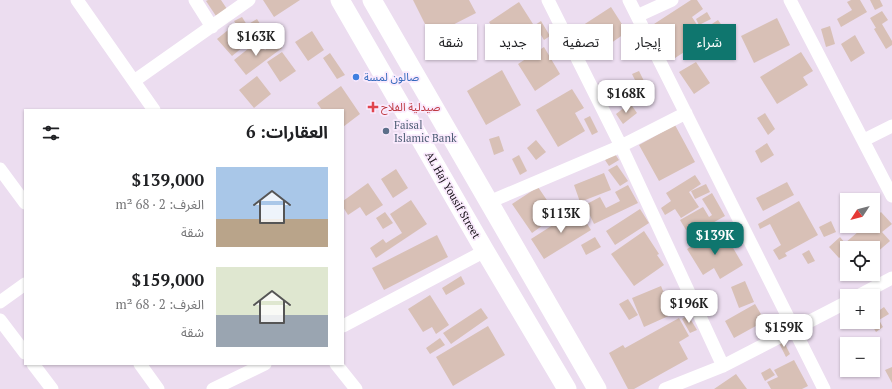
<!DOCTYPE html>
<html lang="ar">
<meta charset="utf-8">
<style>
body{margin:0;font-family:"PT Serif","Noto Sans Arabic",serif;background:#f2f2f2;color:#202124;direction:rtl;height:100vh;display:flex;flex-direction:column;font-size:15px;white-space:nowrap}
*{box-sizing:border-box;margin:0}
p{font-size:13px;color:#757577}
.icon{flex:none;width:22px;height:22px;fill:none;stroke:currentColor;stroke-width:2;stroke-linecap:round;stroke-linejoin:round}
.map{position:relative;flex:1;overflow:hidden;direction:ltr}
.sheet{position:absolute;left:24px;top:109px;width:320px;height:256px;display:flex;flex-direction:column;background:#fff;border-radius:0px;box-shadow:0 1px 3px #0004;direction:rtl}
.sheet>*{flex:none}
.top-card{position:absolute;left:356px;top:24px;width:380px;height:36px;direction:rtl;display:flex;gap:8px}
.needle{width:26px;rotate:234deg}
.tools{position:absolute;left:840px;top:193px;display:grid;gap:8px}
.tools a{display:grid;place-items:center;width:40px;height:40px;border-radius:0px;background:#fff;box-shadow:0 1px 3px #0004;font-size:20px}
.price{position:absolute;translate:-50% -34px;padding:0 9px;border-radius:8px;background:#fff;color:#222;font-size:13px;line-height:26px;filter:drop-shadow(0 1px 2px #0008)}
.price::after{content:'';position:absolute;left:50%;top:24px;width:12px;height:9px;margin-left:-6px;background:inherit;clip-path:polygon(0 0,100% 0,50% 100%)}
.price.selected{background:#0f766e;color:#fff}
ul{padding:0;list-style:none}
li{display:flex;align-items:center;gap:12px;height:100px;padding:0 16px}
li span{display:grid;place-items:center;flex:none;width:112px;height:80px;border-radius:0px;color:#555}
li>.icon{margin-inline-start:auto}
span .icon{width:48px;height:48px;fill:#fffc;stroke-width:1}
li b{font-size:17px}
h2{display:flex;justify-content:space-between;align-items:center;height:48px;padding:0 16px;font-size:17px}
.pill{padding:0 14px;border-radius:0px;background:#fff;box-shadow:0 1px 3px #0004;font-size:14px;line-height:36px}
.pill.selected{background:#0f766e;color:#fff}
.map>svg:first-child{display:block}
.building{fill:#d8c0b6}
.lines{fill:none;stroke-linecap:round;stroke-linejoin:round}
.street{stroke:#fff;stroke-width:13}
.secondary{stroke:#fff;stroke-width:19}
.shop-dot{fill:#3f7fe0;stroke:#faeafd;stroke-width:1.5}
.health-dot{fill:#e0444e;stroke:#faeafd;stroke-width:1.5}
.service-dot{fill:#5c6f8a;stroke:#faeafd;stroke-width:1.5}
.labels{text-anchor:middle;stroke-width:3.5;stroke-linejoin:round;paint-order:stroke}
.shop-label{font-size:11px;fill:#366cbe;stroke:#faeafd;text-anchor:start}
.health-label{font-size:11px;fill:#be3a42;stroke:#faeafd;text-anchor:start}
.service-label{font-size:11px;fill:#4e5e75;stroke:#faeafd;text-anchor:start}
.street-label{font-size:11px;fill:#161117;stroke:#faeafd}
</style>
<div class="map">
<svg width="892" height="389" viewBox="0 0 892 389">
<rect width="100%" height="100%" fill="#ecddf0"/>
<path class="building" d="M208,0h13l6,9 -11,7 -10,-15z
M263,0h37l-26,17z
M413,0h56l7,13 -45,23z
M691,0h6l6,9 -11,8 9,14 17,-11 5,7 -48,31 -21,-34z
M851,0h9l7,12 -26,15 -4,-8 15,-9 -5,-8z
M870,0h10l3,6 -8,4z
M519,2l21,33 -30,19 -21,-32z
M611,7l16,25 -36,25 -17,-26z
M882,11l6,9 -12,8 -6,-10z
M707,12l4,7 -12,6 -3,-6z
M242,17l5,8 10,-6 8,13 -16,11 -15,-22z
M777,18l13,27 -36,18 -13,-27z
M541,21l9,15 -6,4 -9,-15z
M882,24l10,17v4l-6,4 -12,-20z
M233,26l15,17 -16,13 -15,-17z
M830,26l5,18 -9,3 -5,-18z
M312,31l12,19 -16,11 -13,-19z
M855,35l10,18 -14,9 -10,-18z
M258,41l7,9 12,-9 5,7 -36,27 -12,-15z
M544,47l16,27 -25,17 -17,-27z
M282,52l14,19 -16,11 -13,-20z
M801,52l12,19 -10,6 5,8 -31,19 -17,-27z
M330,53l15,22 -8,4 -14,-21z
M696,62l14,21 -16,11 -15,-22z
M502,70l19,35 -35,20 -19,-34z
M639,71l5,10 -7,3 -5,-10z
M257,76l14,18 -17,14 -15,-18z
M341,86l19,28 -17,13v-17h-21l-5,-7z
M572,89l12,19 -9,5 10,18 -27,16 -22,-37z
M630,103l7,10 -14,11 -7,-10z
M765,113l10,16 -7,6 -11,-17z
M590,116l8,16 -6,3 -8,-16z
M675,125l20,37 -36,19 -20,-36z
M499,136l5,15 -10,4 -5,-16z
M536,140l10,12 -10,8 -9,-12z
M767,143l7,12 -13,8 -6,-12z
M615,154l4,6 -10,6 -4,-6z
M519,155l8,16 -7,4 -8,-16z
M617,165l11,16 -8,5 -12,-16z
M396,169l12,19 -15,10 -12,-19z
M604,173l7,17 -31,12 -6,-17z
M695,175l6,9 -12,8 10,15 -18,11 -6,-9 -10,6 -4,-7 10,-7 -5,-8z
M787,182l7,13 -31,16 -7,-13z
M368,183l15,22 -17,11 -6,-9 -12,8 -5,-8v-6z
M706,184l4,8 -15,7 -4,-8z
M628,185l10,18 -44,21 -9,-19 15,-8 6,11 14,-7 -5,-9z
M538,187l19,28 -25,18 -20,-29z
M712,193l13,23 -23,13 -4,-7 -12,8 -6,-10 23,-13 6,10 3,-2 -10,-16z
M411,200l16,24 -51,34 -6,-10 13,-9 3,4 16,-10 -12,-19z
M799,201l19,34 -33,18 2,3 -8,4 -6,-10 8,-5 -11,-21 -10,5 -2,-5z
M578,209l13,21 -47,29 -13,-20z
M640,209l9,14 -34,22 -9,-14z
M385,212l8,11 -10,6 -7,-11z
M881,212l11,12 -10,8 8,9 -15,13 5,5 -7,6v-17h-26v12l-4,-5 -4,3 -10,-11 11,-10 5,6 20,-17h8v-7z
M831,221l5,11 -12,5 -5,-10z
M644,231l15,23 -2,1 7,10 -30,21 -23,-32z
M713,234l3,5 9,-5 18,31 -23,14 -6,-11 -11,7 -16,-26z
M437,235l11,22 -64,33 -12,-22z
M595,237l6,10 -15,8 -5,-10z
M809,250l6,11 -7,3 -6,-10z
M461,276l4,8 -19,11 -4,-7z
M745,281l9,21 -15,6 -8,-21z
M661,286l12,28 -29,13 -12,-29z
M430,295l19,30 -13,9 -4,-7 -9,5 -15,-23z
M628,299l10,16 -9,5 -10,-16z
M755,304l10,17 -31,17 -9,-17z
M873,306l4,6 7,-5 5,7 -10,6 4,7 -7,5 -6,-10h3z
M481,308l7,10 -37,26 -8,-11z
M688,315l9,15 -7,3 -8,-14z
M679,318l10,18 -10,6 9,17 -54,30h-6l-19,-36 14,-8 2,3z
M488,326l17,29 -52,31 -17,-29z
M440,338l5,7 -15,9 -4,-6z
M783,340l7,14 -4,3 -7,-14z
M794,360l14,26 -6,3h-31l-4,-7 11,-5 -4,-7z
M892,367v16l-7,-13z
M770,368l5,7 -10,6 -4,-8z
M736,374l11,15h-33z"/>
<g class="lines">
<path class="street" d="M77,0l77,110
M195,0l17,27
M548,0l73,146 102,220
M629,0l195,389
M790,0l102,196
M637,16l35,-16
M134,81l115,-81
M864,140l28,-14
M0,169l25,34
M489,202l132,-56 65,-33
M858,296l34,-18
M0,302l25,-18
M0,320l25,33
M343,326l142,-75
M33,364l19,25
M140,364l18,25
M336,364l20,25
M213,389l52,-25
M665,389l58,-23 124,-64"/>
<path class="secondary" d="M340,0l145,251 82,138
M372,0l225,389"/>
</g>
<circle class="shop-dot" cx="356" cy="77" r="4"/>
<path class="health-dot" d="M371 101h4v4h4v4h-4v4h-4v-4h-4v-4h4z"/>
<circle class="service-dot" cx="386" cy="131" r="4"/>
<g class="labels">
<g class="shop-label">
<text x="364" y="81">صالون لمسة</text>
</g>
<g class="health-label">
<text x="381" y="111">صيدلية الفلاح</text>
</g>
<g class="service-label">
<text x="394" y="129">Faisal<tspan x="394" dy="13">Islamic Bank</tspan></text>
</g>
<g class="street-label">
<text transform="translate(453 195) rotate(60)" y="4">AL Haj Yousif Street</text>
</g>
</g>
</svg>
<div class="tools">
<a><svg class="needle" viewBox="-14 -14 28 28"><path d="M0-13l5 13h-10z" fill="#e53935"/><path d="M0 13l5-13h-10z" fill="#757577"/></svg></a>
<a><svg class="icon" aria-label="locate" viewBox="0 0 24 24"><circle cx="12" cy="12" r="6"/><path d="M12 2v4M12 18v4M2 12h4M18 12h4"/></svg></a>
<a>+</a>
<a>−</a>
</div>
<b class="price" style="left:256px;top:57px">$163K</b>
<b class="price" style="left:626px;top:114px">$168K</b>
<b class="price" style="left:561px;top:234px">$113K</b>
<b class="price selected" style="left:715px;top:256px">$139K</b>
<b class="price" style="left:689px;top:324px">$196K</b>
<b class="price" style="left:784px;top:348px">$159K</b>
<div class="top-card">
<a class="pill selected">شراء</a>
<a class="pill">إيجار</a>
<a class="pill">تصفية</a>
<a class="pill">جديد</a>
<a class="pill">شقة</a>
</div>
<section class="sheet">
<h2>العقارات: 6<svg class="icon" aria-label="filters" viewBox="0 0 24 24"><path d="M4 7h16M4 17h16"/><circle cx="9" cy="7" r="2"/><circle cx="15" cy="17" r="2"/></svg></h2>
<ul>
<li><span style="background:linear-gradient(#a9c7e8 65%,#b9a48a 0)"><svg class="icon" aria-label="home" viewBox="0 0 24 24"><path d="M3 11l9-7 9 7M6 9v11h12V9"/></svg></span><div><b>$139,000</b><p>الغرف: 2 · 68 m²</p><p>شقة</p></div></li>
<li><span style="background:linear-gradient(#dfe7d0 60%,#9aa5b1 0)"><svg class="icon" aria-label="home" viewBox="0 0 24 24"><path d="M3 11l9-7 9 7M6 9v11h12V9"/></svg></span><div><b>$159,000</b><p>الغرف: 2 · 68 m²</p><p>شقة</p></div></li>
</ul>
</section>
</div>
